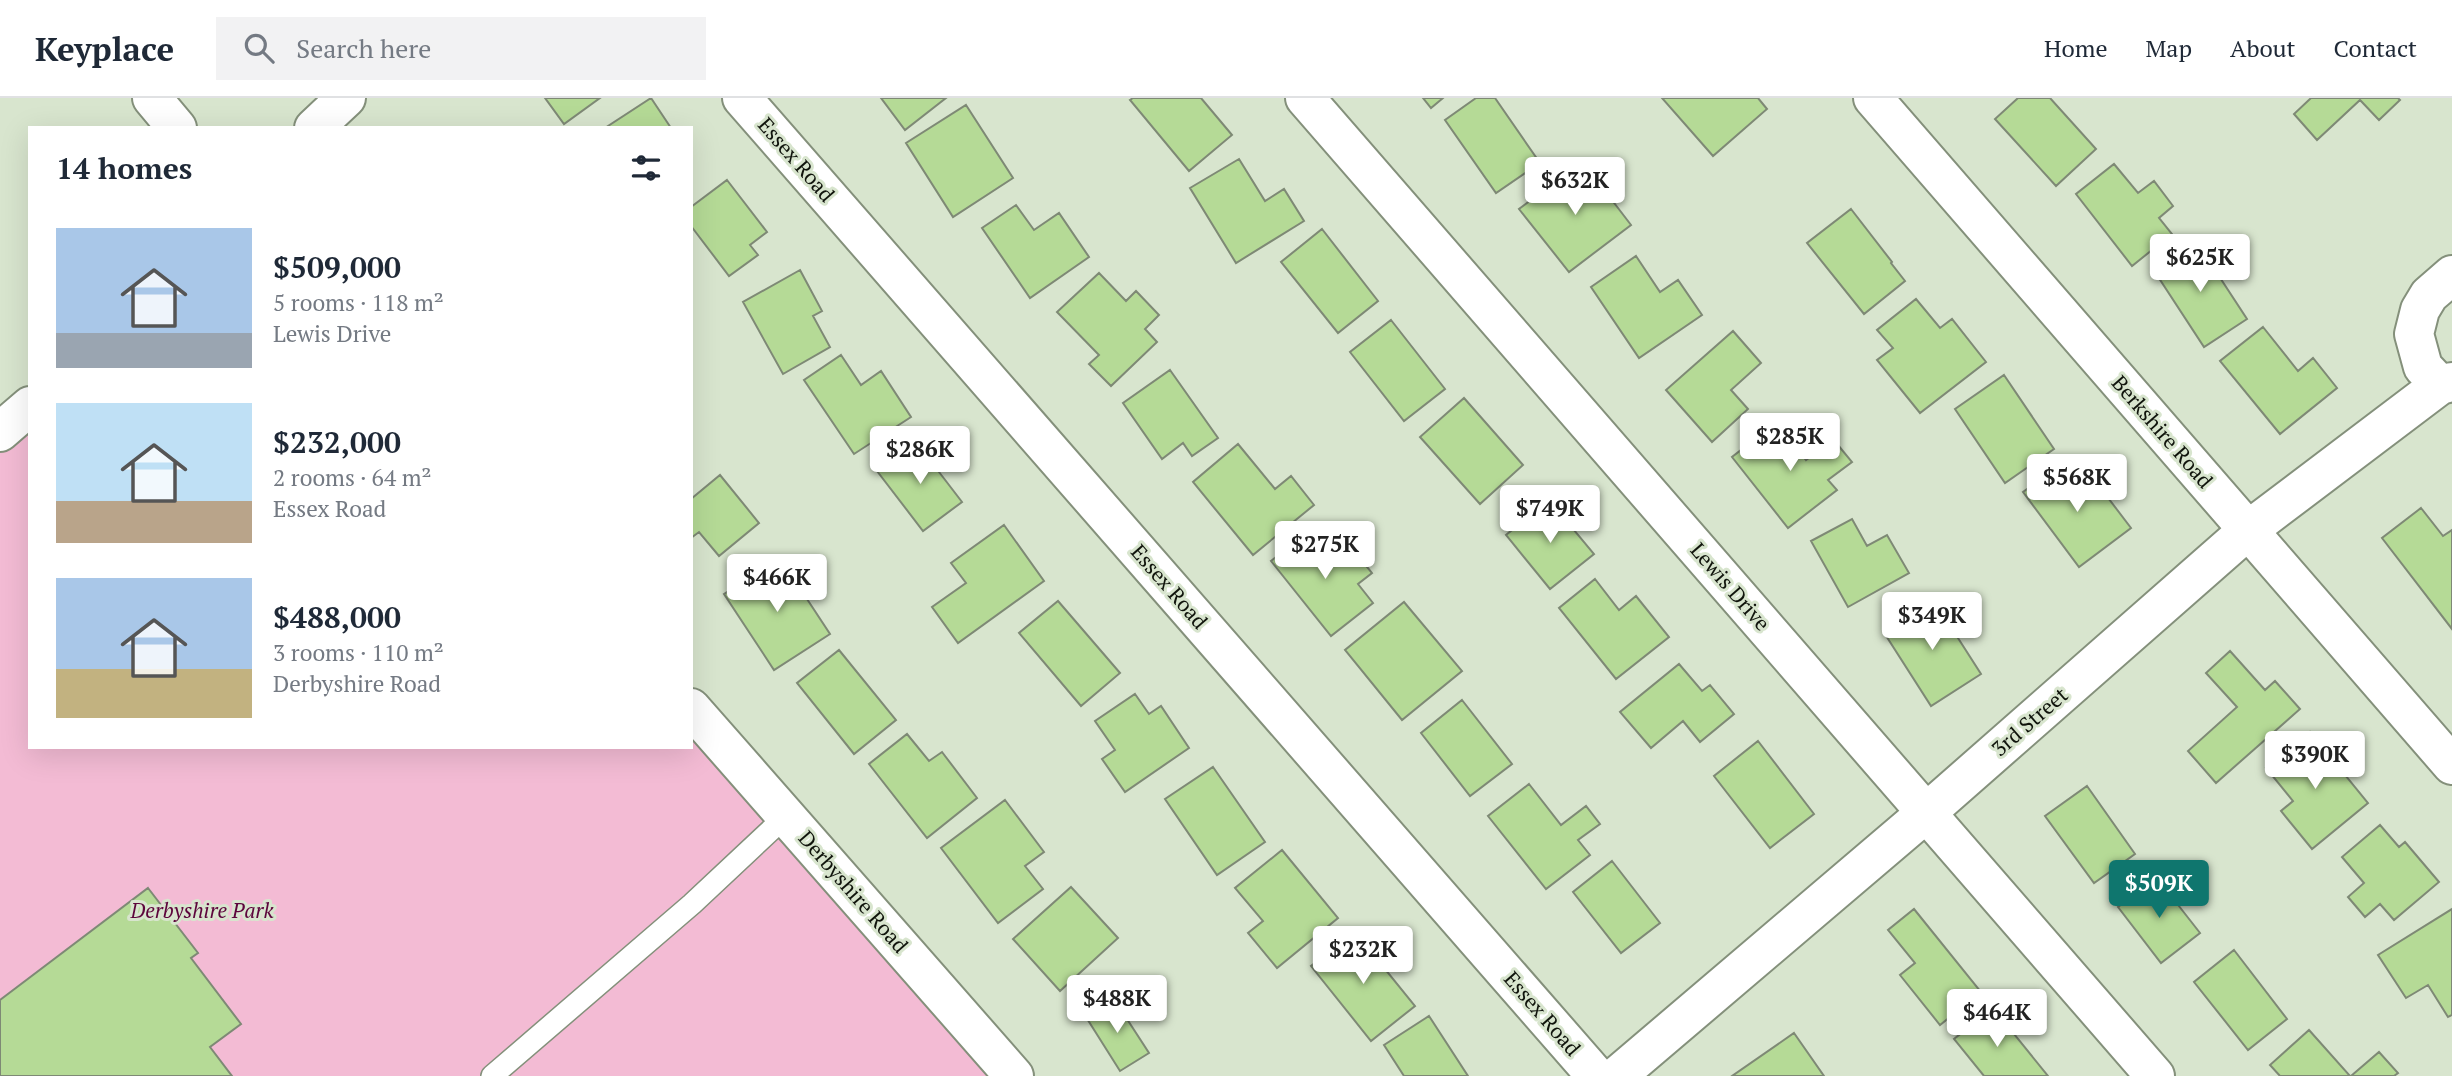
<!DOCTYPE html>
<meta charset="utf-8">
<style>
body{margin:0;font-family:"PT Serif",serif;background:#f2f2f3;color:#1f2937;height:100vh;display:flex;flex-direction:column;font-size:26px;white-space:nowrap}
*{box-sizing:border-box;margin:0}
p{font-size:23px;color:#747a83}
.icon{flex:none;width:38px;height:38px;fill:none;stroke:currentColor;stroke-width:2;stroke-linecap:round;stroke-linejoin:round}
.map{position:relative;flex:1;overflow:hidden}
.sheet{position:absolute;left:28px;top:28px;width:665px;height:623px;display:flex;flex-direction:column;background:#fff;border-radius:0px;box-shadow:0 7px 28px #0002}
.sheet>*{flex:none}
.price{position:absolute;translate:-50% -60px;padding:0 16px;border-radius:7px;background:#fff;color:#222;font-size:23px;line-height:46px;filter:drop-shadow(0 2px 4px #0008)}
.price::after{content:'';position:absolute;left:50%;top:42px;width:21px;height:16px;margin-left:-10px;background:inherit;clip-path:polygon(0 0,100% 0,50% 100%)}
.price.on{background:#0f766e;color:#fff}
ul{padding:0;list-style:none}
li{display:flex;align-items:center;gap:21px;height:175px;padding:0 28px}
li span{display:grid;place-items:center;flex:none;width:196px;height:140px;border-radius:0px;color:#555}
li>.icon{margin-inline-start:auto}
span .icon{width:84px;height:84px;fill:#fffc;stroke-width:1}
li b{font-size:30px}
h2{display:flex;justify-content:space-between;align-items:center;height:84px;padding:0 28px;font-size:30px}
header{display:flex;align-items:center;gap:42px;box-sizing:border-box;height:98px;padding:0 35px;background:#fff;border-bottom:2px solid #e0e1e3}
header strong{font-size:33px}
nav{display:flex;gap:38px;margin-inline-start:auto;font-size:24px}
.search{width:490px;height:63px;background:#f2f2f3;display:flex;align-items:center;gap:18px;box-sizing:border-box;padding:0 24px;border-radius:0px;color:#747a83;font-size:26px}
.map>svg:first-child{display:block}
.green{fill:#f3bbd4}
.building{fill:#b5da96;stroke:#7e8975;stroke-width:2}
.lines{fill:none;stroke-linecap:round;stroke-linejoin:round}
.service-casing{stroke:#84907b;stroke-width:24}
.minor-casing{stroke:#84907b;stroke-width:42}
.tertiary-casing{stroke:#84907b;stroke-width:42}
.service{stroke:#fff;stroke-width:21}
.minor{stroke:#fff;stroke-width:38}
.tertiary{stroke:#fff;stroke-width:38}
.labels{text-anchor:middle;stroke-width:6;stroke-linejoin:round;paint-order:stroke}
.street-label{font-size:21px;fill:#10140c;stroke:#d8e5ce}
.park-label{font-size:21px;font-style:italic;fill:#5d053c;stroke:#d8e5ce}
</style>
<header>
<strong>Keyplace</strong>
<div class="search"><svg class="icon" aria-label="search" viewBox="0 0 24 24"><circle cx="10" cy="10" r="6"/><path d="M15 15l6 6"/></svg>Search here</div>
<nav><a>Home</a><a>Map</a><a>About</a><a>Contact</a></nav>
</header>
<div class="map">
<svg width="2452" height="978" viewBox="0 0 2452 978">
<rect width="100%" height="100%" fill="#d8e5ce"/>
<path class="green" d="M30,308v341h661v-39l323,368h-1014v-644z"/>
<path class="building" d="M545,0h55l-36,26z
M651,0l20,30h-66z
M881,0h65l-41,32z
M1133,0h68l31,37 -43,36 -59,-71z
M1423,0h20l-12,10z
M1476,0h19l45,65 -44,30 -51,-73z
M1662,0h96l9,11 -54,47z
M2018,0h32l46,51 -40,37 -61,-67z
M2311,0h87l2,2 -21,20 -19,-20 -43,40 -23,-26z
M966,7l47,73 -60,39 -47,-74z
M1239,61l26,42 19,-12 20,32 -68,42 -46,-75z
M1582,63l49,64 -62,47 -50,-63z
M2114,66l24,29 16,-12 19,25 -14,12 13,16 -40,32 -56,-72z
M727,82l40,52 -17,13 8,10 -29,21 -38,-50v-19z
M1016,107l18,25 25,-17 30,44 -59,41 -48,-70z
M1851,111l41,53 -1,1 14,18 -41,33 -57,-71z
M1322,131l56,72 -40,32 -57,-71z
M2196,143l51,78 -43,28 -51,-78z
M1636,158l24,36 18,-12 24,35 -63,43 -48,-71z
M800,172l22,41 -9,5 17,31 -47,27 -40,-72z
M1099,175l27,28 10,-10 23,24 -14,14 12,13 -46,44 -22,-22 10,-9 -42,-43z
M1916,201l24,29 12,-9 34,43 -66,51 -43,-53 16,-12 -16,-18z
M1391,222l54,69 -41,32 -54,-69z
M2263,229l35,44 15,-13 24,30 -57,46 -60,-73z
M1733,233l28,32 -30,27 17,19 -36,33 -46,-52z
M841,257l20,30 20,-14 30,46 -57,37 -50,-74z
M1170,272l48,68 -26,18 -9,-13 -21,16 -39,-56z
M2004,277l50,74 -49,34 -50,-74z
M1464,300l59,67 -43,39 -60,-67z
M1777,324l29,38 27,-21 19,23 -24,18 9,10 -49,38 -56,-71z
M916,344l46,60 -39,29 -46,-60z
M1238,346l37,45 16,-13 23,29 -61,50 -60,-73z
M2064,364l24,32 11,-8 32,42 -52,39 -56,-75z
M720,377l39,48 -40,33 -20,-24 -8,6v-39z
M1549,402l45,54 -44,35 -44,-54z
M2421,410l22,28 9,-6v99l-70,-91z
M1852,421l15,27 20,-11 22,38 -61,34 -37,-66z
M1004,427l40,56 -86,62 -26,-36 34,-24 -15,-20z
M1309,433l24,30 18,-14 21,26 -14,11 15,19 -42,33 -60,-75z
M780,460l50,76 -56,36 -50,-76z
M1595,481l24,31 17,-14 33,41 -53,42 -57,-71z
M1933,501l48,75 -50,32 -48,-75z
M1058,503l62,72 -39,33 -62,-73z
M1404,504l58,69 -60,49 -57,-70z
M839,552l57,70 -42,34 -57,-71z
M2230,553l35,39 10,-9 25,28 -84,74 -28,-32 49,-44 -31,-34z
M1679,566l23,27 8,-6 24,29 -34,28 -17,-21 -32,27 -31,-36z
M1135,596l14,20 12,-8 28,42 -64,44 -23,-33 13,-9 -20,-29z
M1462,602l50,64 -42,32 -49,-63z
M2310,634l58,71 -56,46 -31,-38 12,-10 -27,-33z
M907,636l22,27 13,-9 35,46 -50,40 -58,-74z
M1758,643l56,73 -44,34 -56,-72z
M1213,669l52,75 -48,33 -52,-76z
M1529,686l32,41 25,-19 14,18 -22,16 12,15 -44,34 -58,-73z
M2087,688l48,68 -41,29 -49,-67z
M1005,702l39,52 -19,14 18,23 -45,34 -57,-75z
M2380,727l19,22 6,-5 34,40 -45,38 -14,-16 -15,13 -17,-20 16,-14 -22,-26z
M1282,752l56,68 -61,50 -29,-35 15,-12 -28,-33z
M1612,763l48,62 -39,30 -48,-61z
M2157,780l43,55 -39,30 -43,-56z
M1071,789l47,51 -58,53 -47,-52z
M148,790l50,65 -7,5 50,66 -31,23 22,29h-232v-76z
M1914,811l67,83 -41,33 -40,-50 15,-12 -27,-33z
M2452,811v106l-4,2 -20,-32 -22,13 -28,-43z
M1355,834l60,74 -44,35 -60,-75z
M2234,852l53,69 -39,31 -54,-68z
M1114,901l35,54 -29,18 -34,-54z
M1993,910l55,68h-64l-30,-37z
M1429,918l39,60h-64l-20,-31z
M2309,932l41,46h-70l-10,-11z
M1794,935l30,43h-92z
M2379,954l19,21 -4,3h-43z"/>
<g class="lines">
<g class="service-casing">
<path id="service" d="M492,978l200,-172 95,-89"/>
</g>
<g class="minor-casing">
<path id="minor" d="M742,0l854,978
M1305,0l850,978
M1873,0l579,667
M314,30l32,-30
M2440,287l-17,-18 -9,-33 6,-24 9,-15 23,-20"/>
</g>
<g class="tertiary-casing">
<path id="tertiary" d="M152,0l25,30
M0,334l30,-26
M691,610l323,368
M1617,978l309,-263 321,-282 193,-146 12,-3"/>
</g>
<use href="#service" class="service"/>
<use href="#minor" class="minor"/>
<use href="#tertiary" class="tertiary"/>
</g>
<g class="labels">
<g class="street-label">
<text transform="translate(796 62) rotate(49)" y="7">Essex Road</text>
<text transform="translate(2162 334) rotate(49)" y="7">Berkshire Road</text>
<text transform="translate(1169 489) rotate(49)" y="7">Essex Road</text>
<text transform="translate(1730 489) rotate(49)" y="7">Lewis Drive</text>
<text transform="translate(2030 624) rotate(-41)" y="7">3rd Street</text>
<text transform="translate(853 794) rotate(49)" y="7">Derbyshire Road</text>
<text transform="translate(1542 916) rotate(49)" y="7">Essex Road</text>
</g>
<g class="park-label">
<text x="202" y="820">Derbyshire Park</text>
</g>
</g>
</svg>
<b class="price" style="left:1575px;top:119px">$632K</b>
<b class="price" style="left:2200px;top:196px">$625K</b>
<b class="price" style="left:1790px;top:375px">$285K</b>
<b class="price" style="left:920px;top:388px">$286K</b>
<b class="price" style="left:2077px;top:416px">$568K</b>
<b class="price" style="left:1550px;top:447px">$749K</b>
<b class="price" style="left:1325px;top:483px">$275K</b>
<b class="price" style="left:777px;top:516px">$466K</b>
<b class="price" style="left:1932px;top:554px">$349K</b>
<b class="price" style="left:2315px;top:693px">$390K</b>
<b class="price on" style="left:2159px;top:822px">$509K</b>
<b class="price" style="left:1363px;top:888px">$232K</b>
<b class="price" style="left:1117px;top:937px">$488K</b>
<b class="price" style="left:1997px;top:951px">$464K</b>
<section class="sheet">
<h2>14 homes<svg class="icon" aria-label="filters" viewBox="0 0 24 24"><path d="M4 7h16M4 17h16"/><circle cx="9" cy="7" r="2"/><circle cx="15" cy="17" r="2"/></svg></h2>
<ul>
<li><span style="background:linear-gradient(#a9c7e8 75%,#9aa5b1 0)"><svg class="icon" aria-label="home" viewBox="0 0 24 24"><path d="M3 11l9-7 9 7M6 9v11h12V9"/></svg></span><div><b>$509,000</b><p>5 rooms · 118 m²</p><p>Lewis Drive</p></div></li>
<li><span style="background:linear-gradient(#bfe0f5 70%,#b9a48a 0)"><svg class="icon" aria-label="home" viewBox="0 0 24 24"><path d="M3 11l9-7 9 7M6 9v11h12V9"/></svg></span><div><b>$232,000</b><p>2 rooms · 64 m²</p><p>Essex Road</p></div></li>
<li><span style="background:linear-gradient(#a9c7e8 65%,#c2b280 0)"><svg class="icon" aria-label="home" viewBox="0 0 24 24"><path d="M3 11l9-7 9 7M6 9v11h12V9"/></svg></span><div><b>$488,000</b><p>3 rooms · 110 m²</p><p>Derbyshire Road</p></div></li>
</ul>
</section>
</div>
